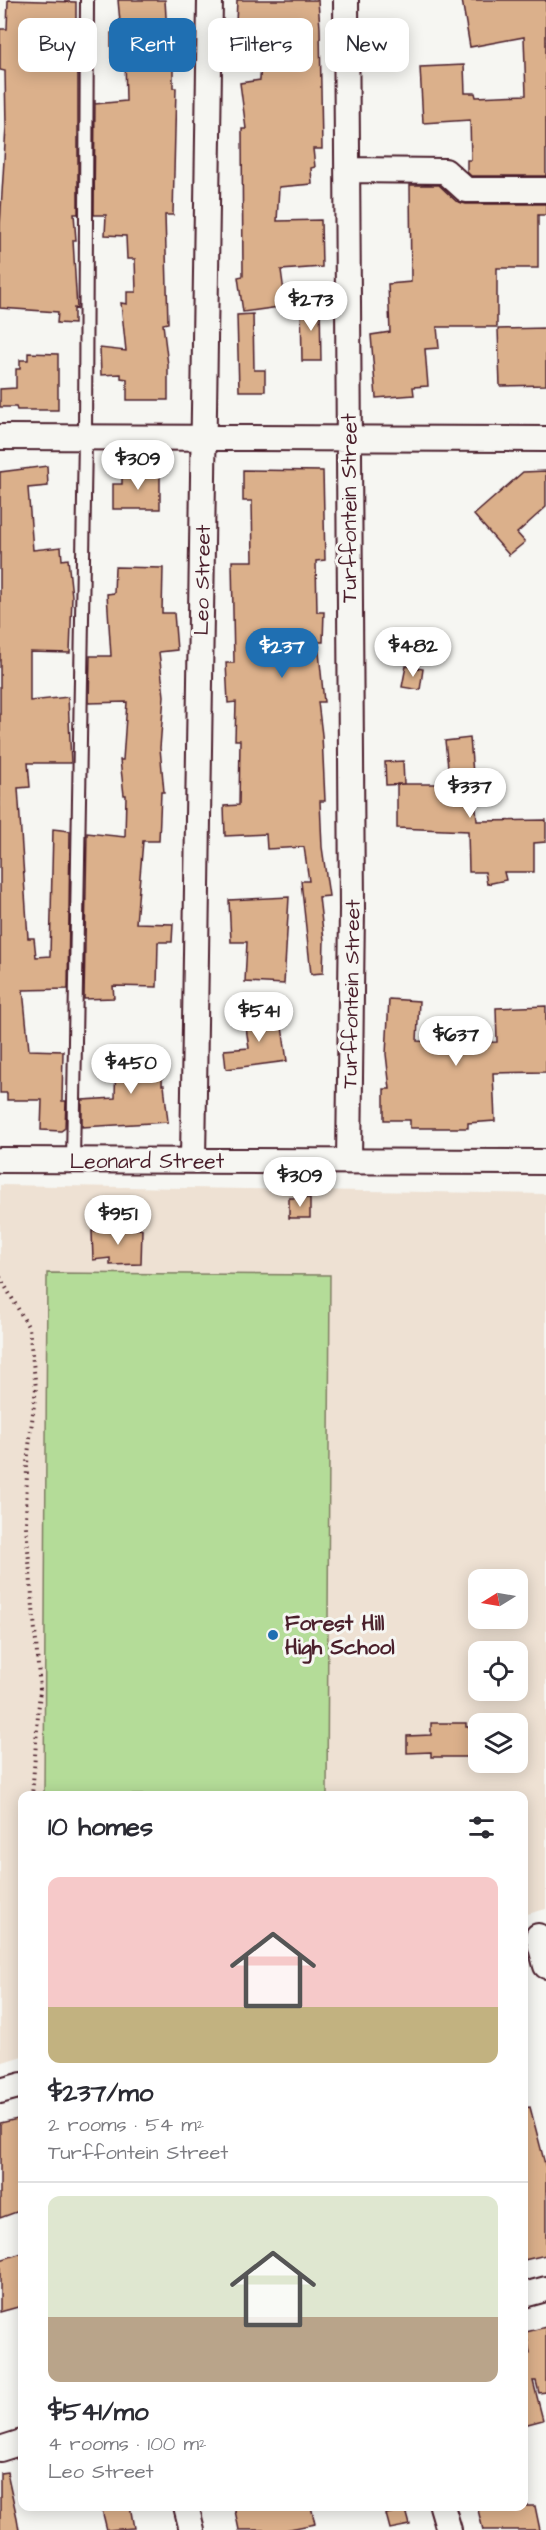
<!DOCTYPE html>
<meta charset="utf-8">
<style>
body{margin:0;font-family:"Architects Daughter",sans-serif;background:#f7f7f7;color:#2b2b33;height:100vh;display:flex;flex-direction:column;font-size:22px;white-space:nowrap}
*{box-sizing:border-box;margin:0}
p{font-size:20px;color:#7c7c81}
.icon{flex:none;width:33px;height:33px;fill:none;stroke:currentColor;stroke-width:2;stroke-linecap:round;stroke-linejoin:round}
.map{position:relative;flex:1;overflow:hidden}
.panel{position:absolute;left:18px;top:1791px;width:510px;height:720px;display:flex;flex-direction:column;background:#fff;border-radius:12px;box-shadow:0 3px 15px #0003}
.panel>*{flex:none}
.guide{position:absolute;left:18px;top:18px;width:510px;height:54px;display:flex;gap:12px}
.needle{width:39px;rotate:259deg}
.tools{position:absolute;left:468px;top:1569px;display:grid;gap:12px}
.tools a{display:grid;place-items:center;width:60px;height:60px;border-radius:12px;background:#fff;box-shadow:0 3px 15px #0003;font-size:30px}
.price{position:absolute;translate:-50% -51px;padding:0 14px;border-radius:21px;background:#fff;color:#222;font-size:20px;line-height:39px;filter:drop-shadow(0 2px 3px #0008)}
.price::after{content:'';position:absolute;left:50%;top:36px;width:18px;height:14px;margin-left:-9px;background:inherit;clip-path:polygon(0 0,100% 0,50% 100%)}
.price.current{background:#1f6fb2;color:#fff}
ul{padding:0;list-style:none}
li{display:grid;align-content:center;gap:12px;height:318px;padding:0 30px}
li+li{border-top:2px solid #e1e1e2}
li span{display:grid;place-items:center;height:186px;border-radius:12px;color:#555}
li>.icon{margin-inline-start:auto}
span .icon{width:108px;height:108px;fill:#fffc;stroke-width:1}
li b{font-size:26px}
h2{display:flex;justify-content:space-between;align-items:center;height:72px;padding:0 30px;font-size:26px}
.pill{padding:0 21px;border-radius:12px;background:#fff;box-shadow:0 3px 15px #0003;font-size:21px;line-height:54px}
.pill.current{background:#1f6fb2;color:#fff}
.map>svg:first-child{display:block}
.built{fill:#eee1d3;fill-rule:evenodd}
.green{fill:#b4dc98;stroke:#7f7e62;stroke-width:1.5}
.building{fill:#dbb08b;stroke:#4a1f2b;stroke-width:1.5}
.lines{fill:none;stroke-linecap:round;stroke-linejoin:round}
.lane-casing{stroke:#4a1f2b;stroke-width:16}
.street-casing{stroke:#4a1f2b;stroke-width:28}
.path{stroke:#4a1f2b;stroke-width:4;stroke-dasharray:1.5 4.5;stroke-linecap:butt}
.lane{stroke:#f6f6f2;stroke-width:12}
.street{stroke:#f6f6f2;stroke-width:24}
.poi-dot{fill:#1f6fb2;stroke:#f6f6f2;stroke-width:2}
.labels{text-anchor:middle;stroke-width:6;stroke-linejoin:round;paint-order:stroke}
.street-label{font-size:21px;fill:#4a1f2b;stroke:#f6f6f2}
.poi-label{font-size:21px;font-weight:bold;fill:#4a1f2b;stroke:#f6f6f2;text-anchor:start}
</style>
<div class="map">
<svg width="546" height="2530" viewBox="0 0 546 2530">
<rect width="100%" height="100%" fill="#f6f6f2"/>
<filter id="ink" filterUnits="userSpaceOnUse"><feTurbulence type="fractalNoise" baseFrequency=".0167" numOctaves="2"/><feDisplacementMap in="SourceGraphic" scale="12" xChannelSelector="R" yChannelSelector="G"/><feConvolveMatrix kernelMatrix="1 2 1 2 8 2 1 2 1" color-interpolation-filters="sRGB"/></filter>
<g filter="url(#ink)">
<path class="built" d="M0,1185l546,9v715l-22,6v-119h-502v260l-22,7zM478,1580h40v38h-40zM478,1652h40v38h-40zM478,1724h40v38h-40z"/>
<path class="green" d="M47,1273l283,2 -3,520h-283z"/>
<path class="building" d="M8,0l68,2v26h-4l6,48v138h-4l2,26h-3l4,69 -3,-1v16l-17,-1 1,-11 -58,-4v-82l6,-99 -1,-56 -5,-1v-41h7z
M118,0h47l2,33h6v55h3l-3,127h-8l3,108 -5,1 5,41v35h-41v-21l-6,-1v-4l-20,1 -1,-27 26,3 -5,-48 6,1v-12h9l-1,-33h-8l-1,-23 -21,-1 1,-20h-12l1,-115v4l31,-3 -1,-43h-14v-25h10z
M237,0h81l2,28 2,121h-9l2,18 -4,1 1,16 -33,3 -2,34 44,-1 1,47 -41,3 5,36 -43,6 -5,-35 5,-1 -1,-147h4l-6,-46 20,-3 2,-56 -26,-1z
M462,0h84v176h-75l-4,-4v-12h4l-1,-40 -47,3 -3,-56 44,-2 1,28h10l1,4 50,-2 -2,-58 -54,10z
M410,185h29l17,16 10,3h80v11h-8v53h-41v59h-60l2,21 -14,1 3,37 -15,1 1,8 -38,3 -5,-63 19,-3 -2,-48 23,-2z
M301,303h19l1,58h-19z
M253,314l1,56h11v21h-26l-2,-76z
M546,328v57l-46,1 -2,-57z
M28,353l30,1v56h-41l-1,-3h-16v-18l16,-1v-19h4v-9h8z
M47,466l1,20 -20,2 5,62 28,-3 1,13 6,-1 4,37 -2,57 -40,-1v49l38,-4 3,66h-43l2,24 -12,1 10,150h6l2,19 14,-1 3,-127 17,2 -2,158 -45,1 6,60 34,1 -1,50h4l-1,27 -4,3 -20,-1 1,-30h-35v-7h-7v-621z
M243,470l80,1 2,89 -9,1 1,51h7l-1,30h-5l6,60h-6l4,33 3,66h-5l2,46 7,49 -10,1 5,43 -1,33 -12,1 -10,-93h8l-5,-34 -37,2 -1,-15 -41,2 -1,-30 15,-1 1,-65h-5l1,-38 -8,1 -2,-40h8l-2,-102h21l-1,-60h-9z
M122,471h38v38h-47v-25h9z
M546,471v36l-29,26 8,9 -16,13 -35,-40 49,-43z
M115,567l48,1 -1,45h12l3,37 -18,2 5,44 -4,52 4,44h-3l-2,49h-16l-7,82 37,1 -1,18h-14l-1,45 -44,-1 1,12 -30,1 3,-166 38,4 1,-42h-2l-4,-35h3l4,-58 -38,1 1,-47h21l-4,-62 7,-1z
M406,666l17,3 -3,21 -18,-3z
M470,738l7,83 69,-1v22l-12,1v29h-30l2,8 -19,4 -2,-12h-16l-1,-41 -71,-3v-44h53l-5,-43z
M403,761l1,23 -18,1 -1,-23z
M289,897l-5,87 -39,-2 2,-40h-16l-2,-42z
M389,999l30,2 -2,40 48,2 32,-1 -1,-34 50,-2v66l-53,1 2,48 -27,2v5h-58v-8h-26v-31h6l-4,-35z
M274,1010l2,18 6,-1 5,34 -61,8 -2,-19 25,-2 -5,-34z
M116,1054l47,2 -1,29h2l4,37 -86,5v-27l33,-2z
M289,1198h21v20h-21z
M142,1229l-1,35 -31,1v-7l-17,2 -1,-29z
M431,1723h35v4h12v20h-8v10h-39v-5l-24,1v-17l24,-1z
M530,2107l16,61v87l-22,5v-152z
M22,2118v92l-22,8v-95z
M22,2253v53l-22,6v-52z
M546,2327v65l-7,1 -3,-12h-3l10,39 -19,5v-71l6,-1 -4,-21z
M7,2472l10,46 2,12h-19v-57z
M101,2506h29l4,22 -27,2z
M234,2506h77l4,18 -30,6h-46z
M477,2506h58l5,24h-57z
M406,2510l4,15 -20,4 -4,-15z"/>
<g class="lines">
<g class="lane-casing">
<path id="lane" d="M73,1162l12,-724 2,-438"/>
</g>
<g class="street-casing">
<path id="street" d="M346,0l6,909 -3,252
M348,170l97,1 21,19h80
M0,437l546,2
M0,1160l546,2
M193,1160l17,-1160
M538,1936l8,30
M0,2091l22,-6
M524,2295l22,-6
M0,2449l22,-7
M186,2506l6,24
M442,2506l7,24"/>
</g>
<path class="path" d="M0,1277l29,51 7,60 -9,75 -1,63 14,163 -8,107"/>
<use href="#lane" class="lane"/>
<use href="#street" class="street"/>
</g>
</g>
<circle class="poi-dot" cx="273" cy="1635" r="6"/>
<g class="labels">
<g class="street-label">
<text transform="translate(349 508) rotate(-90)" y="7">Turffontein Street</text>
<text transform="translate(202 580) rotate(-89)" y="7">Leo Street</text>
<text transform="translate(351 994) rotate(-89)" y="7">Turffontein Street</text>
<text x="147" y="1168">Leonard Street</text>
</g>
<g class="poi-label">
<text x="285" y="1630">Forest Hill<tspan x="285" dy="24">High School</tspan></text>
</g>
</g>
</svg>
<div class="tools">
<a><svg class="needle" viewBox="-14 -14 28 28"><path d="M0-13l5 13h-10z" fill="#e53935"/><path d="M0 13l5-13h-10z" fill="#7c7c81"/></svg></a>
<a><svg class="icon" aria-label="locate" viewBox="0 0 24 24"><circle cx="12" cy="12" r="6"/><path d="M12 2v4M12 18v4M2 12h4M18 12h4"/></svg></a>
<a><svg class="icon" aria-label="layers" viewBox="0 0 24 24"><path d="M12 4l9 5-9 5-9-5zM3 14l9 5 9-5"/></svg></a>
</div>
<b class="price" style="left:311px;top:332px">$273</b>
<b class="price" style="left:138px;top:491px">$309</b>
<b class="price" style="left:413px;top:678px">$482</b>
<b class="price current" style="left:282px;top:679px">$237</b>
<b class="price" style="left:470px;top:819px">$337</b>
<b class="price" style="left:259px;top:1043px">$541</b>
<b class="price" style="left:456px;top:1067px">$637</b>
<b class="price" style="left:131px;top:1095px">$450</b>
<b class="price" style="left:300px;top:1208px">$309</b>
<b class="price" style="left:118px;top:1246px">$951</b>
<div class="guide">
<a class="pill">Buy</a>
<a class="pill current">Rent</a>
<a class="pill">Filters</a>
<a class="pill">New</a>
</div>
<section class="panel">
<h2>10 homes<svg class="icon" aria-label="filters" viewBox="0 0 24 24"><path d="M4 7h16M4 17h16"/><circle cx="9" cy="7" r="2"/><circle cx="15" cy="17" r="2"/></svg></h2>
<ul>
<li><span style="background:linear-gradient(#f6c9c9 70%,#c2b280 0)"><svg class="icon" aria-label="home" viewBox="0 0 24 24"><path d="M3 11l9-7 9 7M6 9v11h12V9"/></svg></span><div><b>$237/mo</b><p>2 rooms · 54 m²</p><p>Turffontein Street</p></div></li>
<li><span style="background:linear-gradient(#dfe7d0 65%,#b9a48a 0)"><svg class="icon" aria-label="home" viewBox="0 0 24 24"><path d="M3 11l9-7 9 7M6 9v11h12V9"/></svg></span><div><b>$541/mo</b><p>4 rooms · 100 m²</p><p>Leo Street</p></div></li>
</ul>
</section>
</div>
